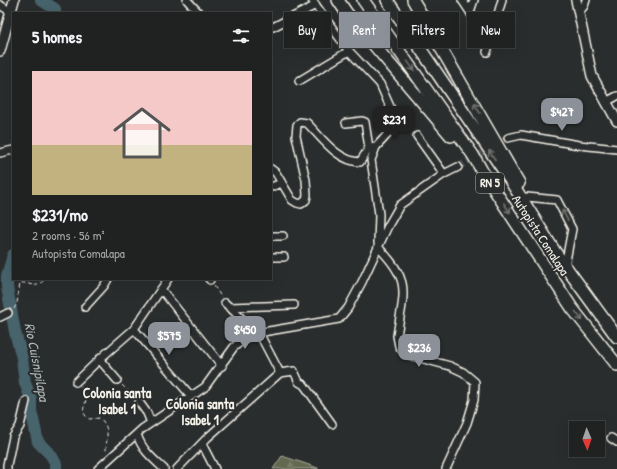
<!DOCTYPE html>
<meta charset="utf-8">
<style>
body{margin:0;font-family:"Patrick Hand",sans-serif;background:#282a2a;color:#f1f3f6;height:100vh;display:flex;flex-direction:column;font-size:15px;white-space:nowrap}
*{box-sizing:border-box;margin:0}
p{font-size:13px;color:#a2a4a5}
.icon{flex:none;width:22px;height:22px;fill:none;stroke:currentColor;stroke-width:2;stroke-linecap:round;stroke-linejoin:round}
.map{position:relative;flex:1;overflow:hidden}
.details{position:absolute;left:12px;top:12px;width:260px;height:268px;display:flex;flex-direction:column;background:#202222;border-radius:0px;box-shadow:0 4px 16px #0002,0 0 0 1px #3d3f40}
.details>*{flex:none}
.hud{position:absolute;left:284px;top:12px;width:273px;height:36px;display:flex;gap:8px}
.needle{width:26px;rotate:178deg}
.controls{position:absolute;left:569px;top:421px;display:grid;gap:8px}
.controls a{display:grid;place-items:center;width:36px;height:36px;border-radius:0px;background:#202222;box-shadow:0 4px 16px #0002,0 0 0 1px #3d3f40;font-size:20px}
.price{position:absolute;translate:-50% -34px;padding:0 9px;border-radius:8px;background:#8c9099;color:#fff;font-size:13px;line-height:26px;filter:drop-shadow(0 1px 2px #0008)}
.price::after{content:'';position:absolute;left:50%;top:24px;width:12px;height:9px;margin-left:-6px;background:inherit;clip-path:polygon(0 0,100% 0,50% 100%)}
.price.selected{background:#222;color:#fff}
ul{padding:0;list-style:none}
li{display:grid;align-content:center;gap:8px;height:212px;padding:0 20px}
li span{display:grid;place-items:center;height:124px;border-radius:0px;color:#555}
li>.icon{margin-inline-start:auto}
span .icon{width:72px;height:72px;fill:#fffc;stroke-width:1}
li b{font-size:17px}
h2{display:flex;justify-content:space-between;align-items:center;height:48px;padding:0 20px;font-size:17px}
.chip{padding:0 14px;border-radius:0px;background:#202222;box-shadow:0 4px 16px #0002,0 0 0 1px #3d3f40;font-size:14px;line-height:36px}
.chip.selected{background:#8c9099;color:#fff}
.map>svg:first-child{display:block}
.forest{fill:url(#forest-firs);stroke:#abad9c}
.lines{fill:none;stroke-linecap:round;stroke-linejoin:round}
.river{stroke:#47636c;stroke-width:12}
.minor-tunnel{stroke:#484a4a;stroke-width:7;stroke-dasharray:7 3.5;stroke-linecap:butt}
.minor-casing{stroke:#f4f1e8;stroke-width:10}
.major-casing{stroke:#f4f1e8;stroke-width:12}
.highway-casing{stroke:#f4f1e8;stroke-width:14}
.path{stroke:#f4f1e8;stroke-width:1;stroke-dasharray:4 3;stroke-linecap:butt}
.minor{stroke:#2a2d2e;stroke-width:7}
.major{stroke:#2a2d2e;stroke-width:9}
.highway{stroke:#2a2d2e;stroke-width:11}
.oneway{stroke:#71726f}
.labels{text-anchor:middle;stroke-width:4;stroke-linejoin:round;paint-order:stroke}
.shield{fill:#2a2d2e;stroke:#b7b6b0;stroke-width:1}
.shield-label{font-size:12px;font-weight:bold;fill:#f4f1e8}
.street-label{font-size:13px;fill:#f4f1e8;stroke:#2a2d2e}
.water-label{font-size:14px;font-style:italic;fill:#afb8b6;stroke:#2a2d2e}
.neighbourhood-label{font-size:14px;font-weight:bold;fill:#f4f1e8;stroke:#2a2d2e}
</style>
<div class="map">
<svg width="617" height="469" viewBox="0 0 617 469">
<defs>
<pattern id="forest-firs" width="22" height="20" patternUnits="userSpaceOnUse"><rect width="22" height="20" fill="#62694f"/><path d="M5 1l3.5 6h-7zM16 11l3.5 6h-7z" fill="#797f68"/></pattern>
</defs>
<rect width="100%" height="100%" fill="#2a2d2e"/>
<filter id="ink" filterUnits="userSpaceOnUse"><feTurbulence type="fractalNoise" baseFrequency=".025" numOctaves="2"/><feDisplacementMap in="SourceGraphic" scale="8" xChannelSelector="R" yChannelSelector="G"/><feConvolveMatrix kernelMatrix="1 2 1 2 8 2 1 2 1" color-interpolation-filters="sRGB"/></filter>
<g filter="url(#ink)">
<path class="forest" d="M282,456l36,12v1h-45z"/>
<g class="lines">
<path class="river" d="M41,0l14,9v4
M13,255l-6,21v11l8,45 7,26 3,25 6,16v11l7,32 13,13 5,9v5"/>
<path class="minor-tunnel" d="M458,167l50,-29"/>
<g class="minor-casing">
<path id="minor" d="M187,0l12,13
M312,0l37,51 31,33 11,25 1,15 -5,11 -11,12 -5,13 8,54 -1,29
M462,0l8,12 19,34
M0,5l11,7
M470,12l4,-12
M579,12l5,-6 2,-6
M273,27l43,-22
M487,52l15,-52
M299,81l50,-30
M606,102l11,-6
M346,123l16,-2 3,1 4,26
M417,136l27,38
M508,138l13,-3 58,10 38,4
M0,153l13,-3
M271,169l5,4 16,27 5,3 4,1 5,-4 1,-5 -1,-15 -10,-44 1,-11 3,-3 7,1c15,15 30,38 53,39l9,-14 7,-1
M271,187l11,-4
M527,197l30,3 15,29 -7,37
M271,236h12
M378,247c35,35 25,46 19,89l2,10 6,8 45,12 13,6 12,10 -1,18 -7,23 -21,46
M271,257h13
M209,279l1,1
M161,289l61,77
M225,303l32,30
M85,307l19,-21 4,-7
M229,307l65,-2
M0,317l8,-4
M134,329l56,66
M259,333l21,40
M99,359l18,21
M76,382l26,-25 32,-28 34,-50
M139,402l8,11 4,10
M137,434c4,15 15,24 27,35
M611,438l6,4
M202,444l13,25
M7,469v-4l6,-28 7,-11 6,-25
M98,469l44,-40 63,-42 29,-40 13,-10 10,-4 82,-14 9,-11 14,-26 26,-56 12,-21 44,-31 14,-7
M177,469l30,-31 73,-65 14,-2 5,11 5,3 28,39"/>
</g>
<g class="major-casing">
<path id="major" d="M576,0l16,76 25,45
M0,51l14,-51"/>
</g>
<g class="highway-casing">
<path id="highway" d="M338,0l8,12 105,124
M363,0l110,155 9,16 90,137 45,57
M387,0l123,180 45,72 62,85
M413,0l106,183"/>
</g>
<path class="path" d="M214,286l8,12
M14,309l3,-6 3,-20c12,-1 15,8 25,-4
M122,385l12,12
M81,387c1,2 4,6 5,9 1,10 -8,14 3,23l11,-1c11,11 6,20 6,33"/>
<use href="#minor" class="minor"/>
<use href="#major" class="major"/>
<use href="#highway" class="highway"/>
</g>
<defs><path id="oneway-shaft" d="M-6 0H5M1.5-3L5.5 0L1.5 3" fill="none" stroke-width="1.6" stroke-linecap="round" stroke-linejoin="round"/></defs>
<g class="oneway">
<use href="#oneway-shaft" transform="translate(411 66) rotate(55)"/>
<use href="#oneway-shaft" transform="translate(477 108) rotate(-120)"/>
<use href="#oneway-shaft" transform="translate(492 155) rotate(-124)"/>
<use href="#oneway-shaft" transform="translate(507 208) rotate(57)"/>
<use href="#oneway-shaft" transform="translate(565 215) rotate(-118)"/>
<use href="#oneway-shaft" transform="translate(579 316) rotate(52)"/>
</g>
</g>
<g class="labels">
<rect class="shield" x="476" y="173" width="28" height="20" rx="3"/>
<g class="shield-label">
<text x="490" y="187">RN 5</text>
</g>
<g class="street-label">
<text transform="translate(541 235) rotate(57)" y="5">Autopista Comalapa</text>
</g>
<g class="water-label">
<text transform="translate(37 362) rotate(79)" y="5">Rio Cuisnipilapa</text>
</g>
<g class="neighbourhood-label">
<text x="117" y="398">Colonia santa<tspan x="117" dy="16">Isabel 1</tspan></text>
<text x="200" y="409">Colonia santa<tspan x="200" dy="16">Isabel 1</tspan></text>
</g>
</g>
</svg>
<div class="controls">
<a><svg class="needle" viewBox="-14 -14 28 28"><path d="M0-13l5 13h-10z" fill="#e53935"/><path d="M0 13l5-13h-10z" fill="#a2a4a5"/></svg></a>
</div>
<b class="price" style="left:562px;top:132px">$427</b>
<b class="price selected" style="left:394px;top:140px">$231</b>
<b class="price" style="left:245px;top:350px">$450</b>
<b class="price" style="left:169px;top:356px">$575</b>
<b class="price" style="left:419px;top:368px">$236</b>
<div class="hud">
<a class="chip">Buy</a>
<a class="chip selected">Rent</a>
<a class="chip">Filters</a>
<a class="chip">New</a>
</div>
<section class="details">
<h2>5 homes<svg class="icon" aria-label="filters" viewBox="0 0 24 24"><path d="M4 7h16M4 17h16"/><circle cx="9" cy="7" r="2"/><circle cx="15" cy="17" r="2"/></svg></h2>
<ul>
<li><span style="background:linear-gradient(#f6c9c9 60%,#c2b280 0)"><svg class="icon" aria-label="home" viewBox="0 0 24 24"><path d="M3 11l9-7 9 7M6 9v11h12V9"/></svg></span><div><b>$231/mo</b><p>2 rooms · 56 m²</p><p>Autopista Comalapa</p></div></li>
</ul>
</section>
</div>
